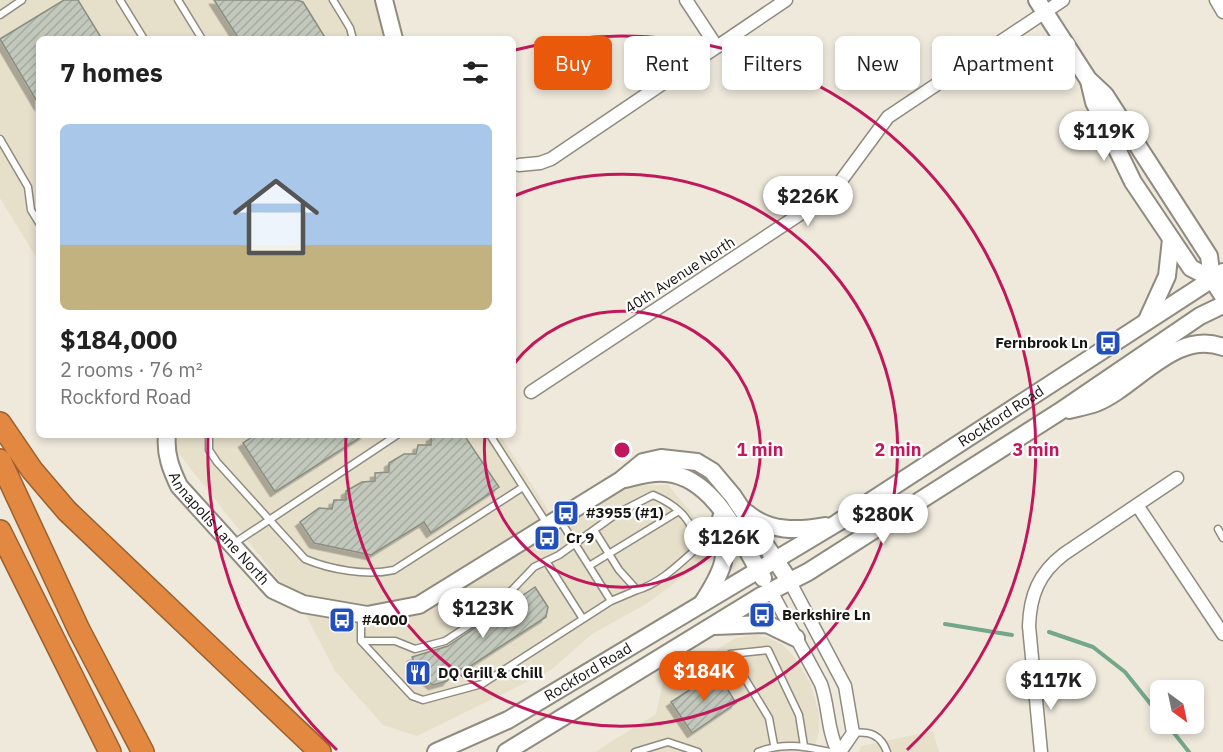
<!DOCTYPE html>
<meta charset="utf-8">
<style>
body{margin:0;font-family:"IBM Plex Sans",sans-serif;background:#f2f2f2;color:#222;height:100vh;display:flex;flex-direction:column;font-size:22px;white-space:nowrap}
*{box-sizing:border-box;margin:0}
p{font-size:20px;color:#767676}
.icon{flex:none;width:33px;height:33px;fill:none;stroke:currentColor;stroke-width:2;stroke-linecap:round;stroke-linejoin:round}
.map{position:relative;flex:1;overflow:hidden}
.side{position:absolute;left:36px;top:36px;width:480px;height:402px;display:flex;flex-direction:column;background:#fff;border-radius:9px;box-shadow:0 3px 9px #0003}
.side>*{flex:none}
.banner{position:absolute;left:534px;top:36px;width:570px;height:54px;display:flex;gap:12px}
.needle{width:39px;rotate:147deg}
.fabs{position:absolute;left:1150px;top:680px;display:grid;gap:12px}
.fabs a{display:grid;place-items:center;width:54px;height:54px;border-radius:9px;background:#fff;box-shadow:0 3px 9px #0003;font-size:30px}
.price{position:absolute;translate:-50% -51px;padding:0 14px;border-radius:21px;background:#fff;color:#222;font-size:20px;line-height:39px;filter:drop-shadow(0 2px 3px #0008)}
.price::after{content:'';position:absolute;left:50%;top:36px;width:18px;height:14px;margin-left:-9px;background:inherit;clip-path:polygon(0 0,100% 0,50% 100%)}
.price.active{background:#ea580c;color:#fff}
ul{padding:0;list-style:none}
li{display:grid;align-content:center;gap:12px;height:318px;padding:0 24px}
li+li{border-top:2px solid #e0e0e0}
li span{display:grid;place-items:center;height:186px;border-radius:9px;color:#555}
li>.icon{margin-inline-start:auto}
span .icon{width:108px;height:108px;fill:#fffc;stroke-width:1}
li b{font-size:26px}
h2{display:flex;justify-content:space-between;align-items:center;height:72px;padding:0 24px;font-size:26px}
.tag{padding:0 21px;border-radius:9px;background:#fff;box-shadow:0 3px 9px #0003;font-size:21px;line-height:54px}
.tag.active{background:#ea580c;color:#fff}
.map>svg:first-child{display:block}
.built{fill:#e6dfca}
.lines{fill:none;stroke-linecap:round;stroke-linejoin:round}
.stream{stroke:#74a68b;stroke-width:4}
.building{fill:url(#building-hatch);stroke:#8a8f83;stroke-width:1.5;filter:url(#shadow)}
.lane-casing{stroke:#908b7f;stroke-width:9}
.street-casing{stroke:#908b7f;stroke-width:15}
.secondary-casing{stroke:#908b7f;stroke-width:20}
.highway-casing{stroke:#9b602f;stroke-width:24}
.lane{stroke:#fff;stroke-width:6}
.street{stroke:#fff;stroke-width:12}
.secondary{stroke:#fff;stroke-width:16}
.highway{stroke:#e28840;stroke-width:21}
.ring{fill:none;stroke:#c2185b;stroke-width:3}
.labels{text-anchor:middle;stroke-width:4.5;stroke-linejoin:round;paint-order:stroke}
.street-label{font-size:15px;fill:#171510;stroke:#fff}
.poi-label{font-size:15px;font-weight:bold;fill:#171510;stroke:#fff;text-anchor:start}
.centre{fill:#c2185b;stroke:#fff;stroke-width:3}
.ring-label{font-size:18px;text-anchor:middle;font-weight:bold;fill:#c2185b;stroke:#fff;stroke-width:4.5;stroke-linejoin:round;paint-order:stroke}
</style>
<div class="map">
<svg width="1223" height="752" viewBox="0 0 1223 752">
<defs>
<pattern id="building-hatch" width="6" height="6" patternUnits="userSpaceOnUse" patternTransform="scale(1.5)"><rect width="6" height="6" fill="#c2c8bb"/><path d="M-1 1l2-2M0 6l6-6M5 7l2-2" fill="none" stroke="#a6aba0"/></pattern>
<filter id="shadow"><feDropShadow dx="-4.5" dy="4.5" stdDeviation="0" flood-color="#0004"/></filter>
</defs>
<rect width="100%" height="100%" fill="#eee9db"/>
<path class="built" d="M0,0h384l8,39h-353v223l-39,-64z
M164,435h336l46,72 12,24 64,-45 46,-1 40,48 4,17 -17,18 -49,36 -54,30 -41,36 -134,66 -34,-11 -48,-54 -30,-58z
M755,635l14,3 14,7 12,13 16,26 8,30v17l-6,21h-218l61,-38 7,-32 73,-44z
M933,731l6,21h-80l2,-6z"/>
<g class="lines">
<path class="stream" d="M945,624l67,11
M1049,632l44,15 32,25 36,45
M1166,723l23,29"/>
</g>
<path class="building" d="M64,0h14l24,39h-63v66l-39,-66z
M214,0h82l7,2 23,37h-87z
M255,435h109l-89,57 -32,-49z
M435,435h29l35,52 -68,46 -7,-11 -53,33 -57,-12 -14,-21 19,-14 13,1 2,-9h12v-9l16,-9 13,-1v-8l14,-1v-9l15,-9h12l2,-9h13v-8z
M535,587l13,20 -2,10 -77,50 -13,3 -9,11 -14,4 -15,-12 -6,-16 36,-11z
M717,672l19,31 -44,30 -21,-31z"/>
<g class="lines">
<g class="lane-casing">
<path id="lane" d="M120,0l24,39
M178,0l24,39
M333,0l17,28 3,11
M0,15l22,-15
M0,139l28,48 3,23 8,13
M209,435v15l8,12 88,97c26,11 62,17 89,11l129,-83
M490,435l57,89
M1218,529l5,9
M233,544l164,-109
M546,561l37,58
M589,566l90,-55
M611,601l26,-11
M361,616v25l51,55 11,4 59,-16 129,-83 -51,-81
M361,641h34l20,8 30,-8 49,-32 40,-42 25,-12 57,-41 37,-19c24,10 45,28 42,55 -17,15 -36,34 -58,40l-18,-20 -25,-40
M853,733c17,-2 28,2 34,19
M774,745l-5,-27 -39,-64 38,-4 31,65 5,31
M635,752l33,-10 30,10
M758,752c25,-10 46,-6 72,0"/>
</g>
<g class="street-casing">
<path id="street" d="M686,0l31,47
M1216,0l7,12
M519,165l21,-2 11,-4 235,-159
M531,392l301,-199 56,-76 175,-117
M1137,505l86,129
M790,582l55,104 8,47 -13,19
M771,591l50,93c8,23 6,46 17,68
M1041,752l-12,-126c1,-31 10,-53 35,-72l113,-76"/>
</g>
<g class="secondary-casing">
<g id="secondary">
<path d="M384,0l10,39"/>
<path d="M1037,0l51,79 17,16 104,161 3,23 11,17"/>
<path d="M1089,81l5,21 39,80 58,86 21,11"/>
<path d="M1147,320l20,-44 4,-37"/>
<path d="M1069,410c8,-2 19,-4 27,-7 40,-16 79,-74 127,-56"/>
<path id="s1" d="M167,435c-2,19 4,34 12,51l94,104 30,14 64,11 52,-10 202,-125 22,-18 18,-4 36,4 15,9 21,25 57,86"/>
<path d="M625,479c13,-3 27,-8 41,-6 49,4 75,69 97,105"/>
<path d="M747,513c22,19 51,18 78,13"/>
<path d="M703,602c20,-31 27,-46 18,-84"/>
<path d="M715,626l52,-2 29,14"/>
<path id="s2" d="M436,752l72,-32 329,-197 386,-251"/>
<path d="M506,752l253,-155 49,-25 251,-160 141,-96 23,-11"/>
</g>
</g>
<g class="highway-casing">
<path id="highway" d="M0,423l32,47 35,41 253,241
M0,460l79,170 64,122
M0,531l110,221"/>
</g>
<use href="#lane" class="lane"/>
<use href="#street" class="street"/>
<use href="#secondary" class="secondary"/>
<use href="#highway" class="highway"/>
</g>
<g class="ring">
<path d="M513 365A138 138 0 1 1 485 436"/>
<path d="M514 196A276 276 0 1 1 346 436"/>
<path d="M337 750A414 414 0 0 1 208 436M515 50A414 414 0 0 1 907 750"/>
</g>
<defs>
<g id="bus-square" transform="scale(1.35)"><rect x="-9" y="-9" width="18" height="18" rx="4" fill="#234fbd" stroke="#fff"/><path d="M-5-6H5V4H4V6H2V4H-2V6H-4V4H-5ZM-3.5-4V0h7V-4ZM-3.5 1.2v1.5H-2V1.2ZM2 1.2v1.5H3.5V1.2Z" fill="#fff"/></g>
<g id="restaurant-square" transform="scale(1.35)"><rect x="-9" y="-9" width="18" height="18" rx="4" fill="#234fbd" stroke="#fff"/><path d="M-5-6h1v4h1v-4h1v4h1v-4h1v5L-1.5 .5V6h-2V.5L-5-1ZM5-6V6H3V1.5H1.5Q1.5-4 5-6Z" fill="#fff"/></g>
</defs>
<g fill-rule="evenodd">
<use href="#bus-square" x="1108" y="343"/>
<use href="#bus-square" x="566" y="513"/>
<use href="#bus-square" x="547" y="538"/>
<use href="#bus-square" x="762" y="615"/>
<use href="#bus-square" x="342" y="620"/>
<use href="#restaurant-square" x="418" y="673"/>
</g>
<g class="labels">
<g class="street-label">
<text transform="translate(680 275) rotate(-33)" y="5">40th Avenue North</text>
<text dy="5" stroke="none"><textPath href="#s2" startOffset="658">Rockford Road</textPath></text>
<text dy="5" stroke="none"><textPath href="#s1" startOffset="111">Annapolis Lane North</textPath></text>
<text dy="5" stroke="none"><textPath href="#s2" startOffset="172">Rockford Road</textPath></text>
</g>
<g class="poi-label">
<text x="1088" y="348" text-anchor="end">Fernbrook Ln</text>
<text x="586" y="518">#3955 (#1)</text>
<text x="566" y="543">Cr 9</text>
<text x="782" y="620">Berkshire Ln</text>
<text x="362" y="625">#4000</text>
<text x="438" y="678">DQ Grill &amp; Chill</text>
</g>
</g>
<circle cx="622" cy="450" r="9" class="centre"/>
<g class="ring-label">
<text x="760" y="456">1 min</text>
<text x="898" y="456">2 min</text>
<text x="1036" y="456">3 min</text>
</g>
</svg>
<div class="fabs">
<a><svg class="needle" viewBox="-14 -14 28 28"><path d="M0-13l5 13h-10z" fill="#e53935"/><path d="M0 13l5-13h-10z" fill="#767676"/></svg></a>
</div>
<b class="price" style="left:1104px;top:162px">$119K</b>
<b class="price" style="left:808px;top:227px">$226K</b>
<b class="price" style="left:883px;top:545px">$280K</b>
<b class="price" style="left:729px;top:568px">$126K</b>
<b class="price" style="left:483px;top:639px">$123K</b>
<b class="price active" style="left:704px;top:702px">$184K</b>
<b class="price" style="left:1051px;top:711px">$117K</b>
<div class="banner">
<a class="tag active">Buy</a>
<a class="tag">Rent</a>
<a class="tag">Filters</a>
<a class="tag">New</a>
<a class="tag">Apartment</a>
</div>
<section class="side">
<h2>7 homes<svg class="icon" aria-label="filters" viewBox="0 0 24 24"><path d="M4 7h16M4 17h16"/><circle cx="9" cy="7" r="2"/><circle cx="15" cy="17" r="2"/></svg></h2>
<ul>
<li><span style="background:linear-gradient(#a9c7e8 65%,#c2b280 0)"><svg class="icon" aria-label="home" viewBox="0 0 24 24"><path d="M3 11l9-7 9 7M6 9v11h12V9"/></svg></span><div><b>$184,000</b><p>2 rooms · 76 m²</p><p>Rockford Road</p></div></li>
</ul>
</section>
</div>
